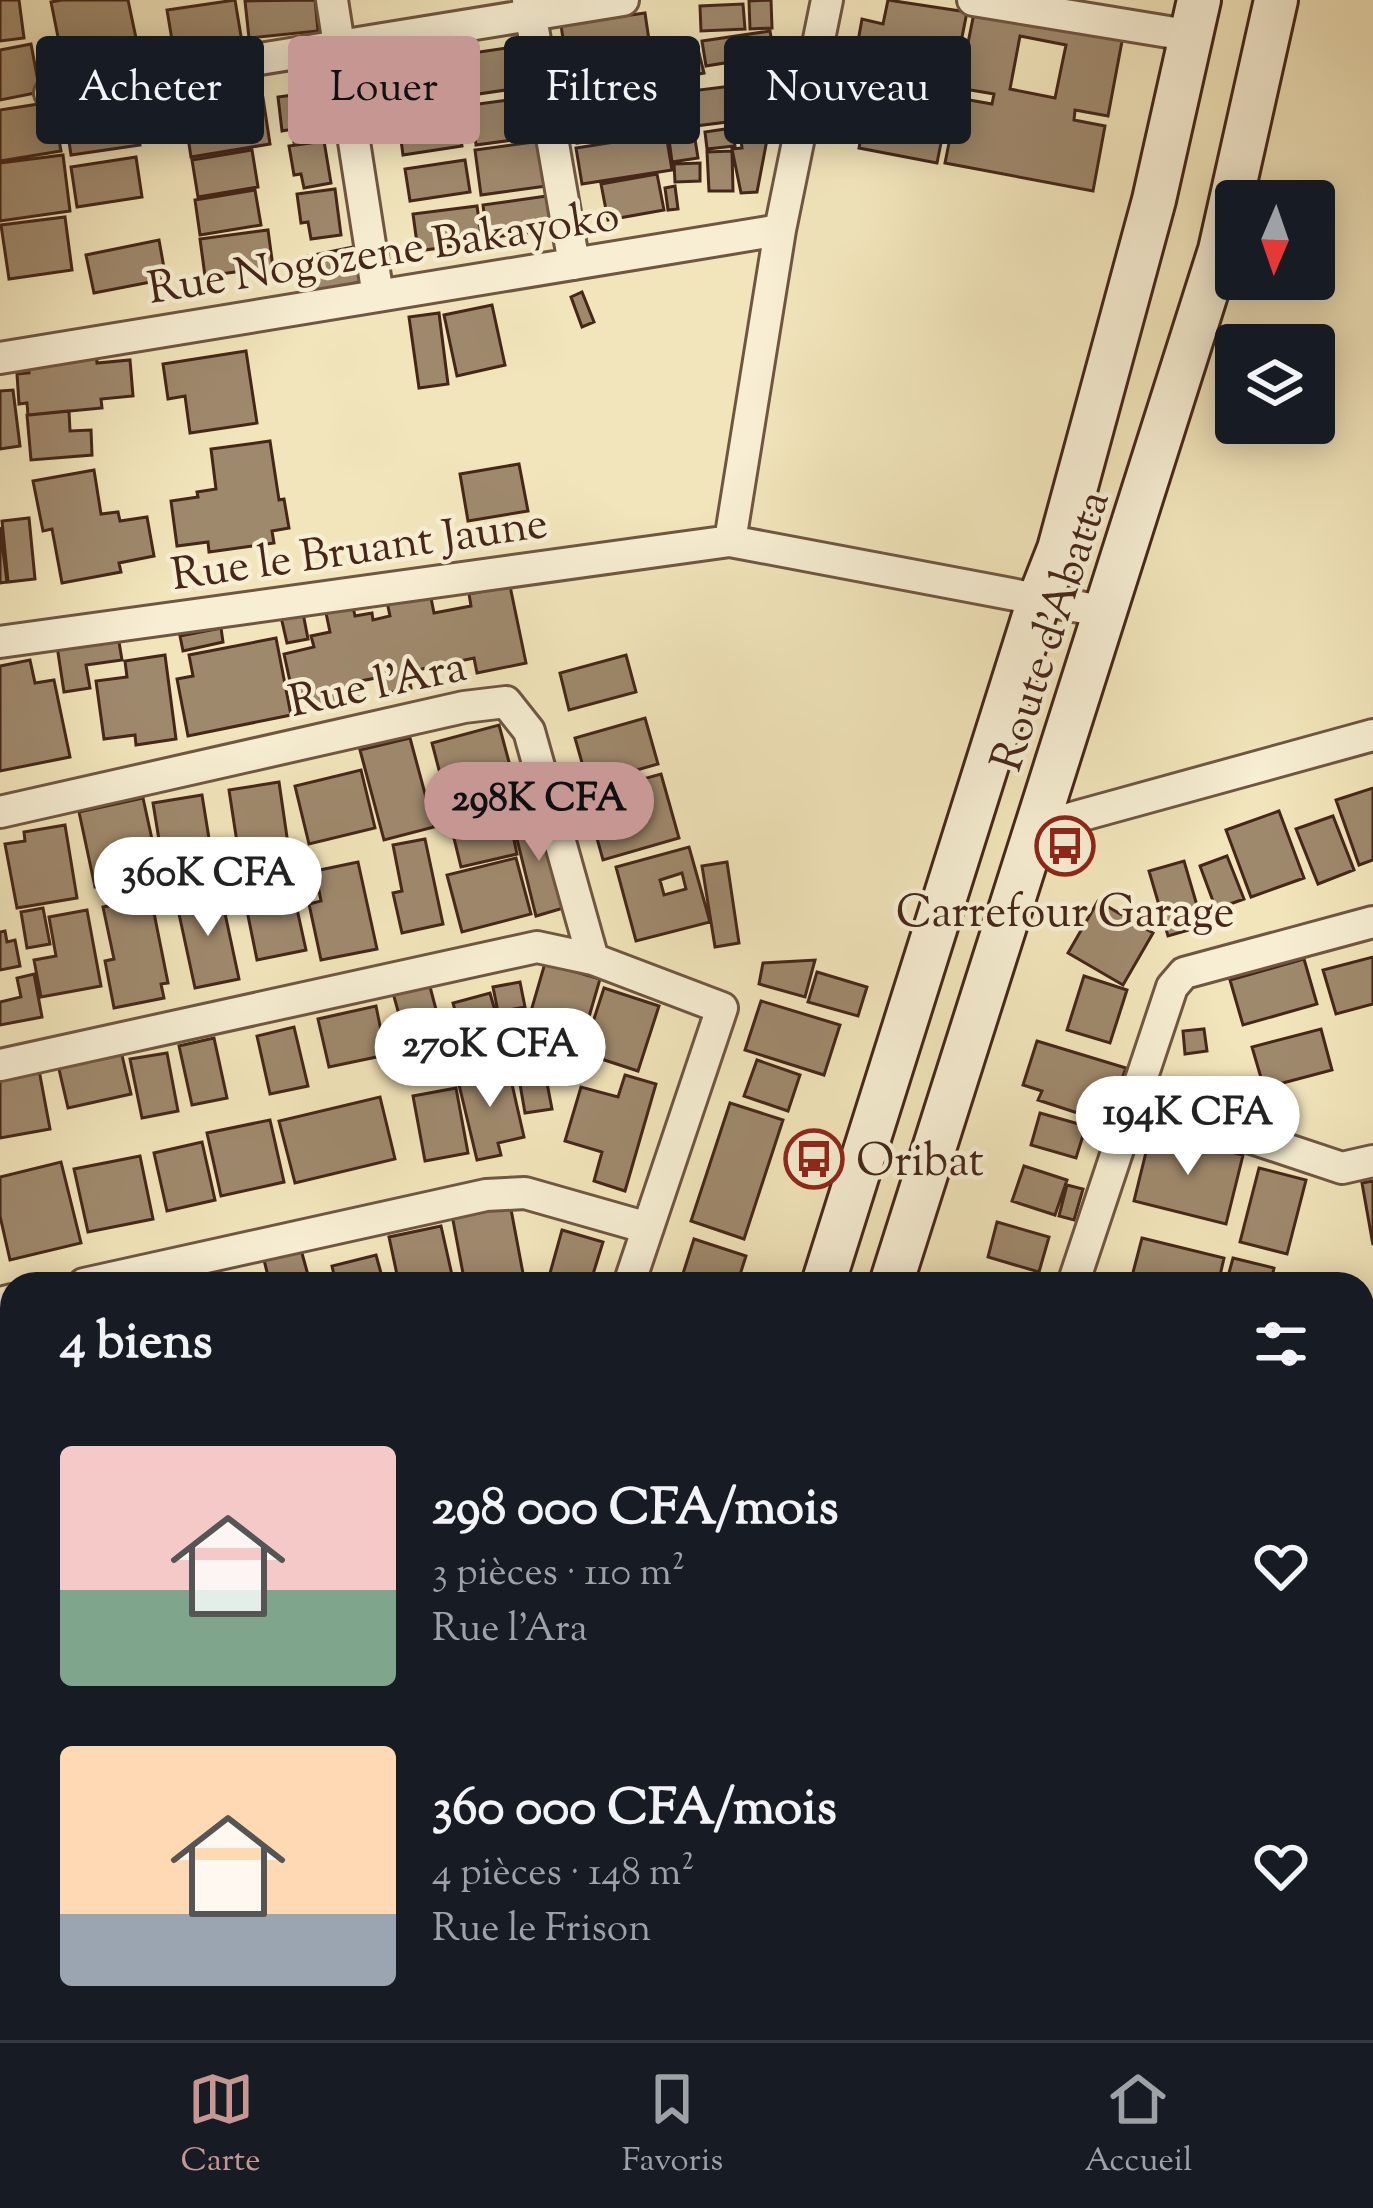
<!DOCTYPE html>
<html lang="fr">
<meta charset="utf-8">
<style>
body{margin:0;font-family:"Sorts Mill Goudy",serif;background:#20242c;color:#f1f3f6;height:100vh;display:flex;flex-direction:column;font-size:45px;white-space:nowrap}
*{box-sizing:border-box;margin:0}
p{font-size:39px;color:#9ea1a6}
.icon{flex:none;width:66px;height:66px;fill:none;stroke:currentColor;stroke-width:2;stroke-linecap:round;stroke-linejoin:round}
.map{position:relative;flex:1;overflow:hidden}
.drawer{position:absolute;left:0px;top:1272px;width:1374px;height:768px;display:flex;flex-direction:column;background:#171b24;border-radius:36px 36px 0 0;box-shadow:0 6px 30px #0003}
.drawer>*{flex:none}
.top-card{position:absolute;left:36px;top:36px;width:1302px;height:108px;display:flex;gap:24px}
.needle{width:78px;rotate:182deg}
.fabs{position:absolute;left:1215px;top:180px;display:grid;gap:24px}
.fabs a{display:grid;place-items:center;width:120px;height:120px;border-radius:12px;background:#171b24;box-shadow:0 6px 30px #0003;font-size:60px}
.price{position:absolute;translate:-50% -102px;padding:0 27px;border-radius:42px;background:#fff;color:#222;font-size:39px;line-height:78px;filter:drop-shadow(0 3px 6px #0008)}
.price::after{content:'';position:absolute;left:50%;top:72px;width:36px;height:27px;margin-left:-18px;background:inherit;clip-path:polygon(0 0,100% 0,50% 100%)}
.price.on{background:#c59692;color:#111}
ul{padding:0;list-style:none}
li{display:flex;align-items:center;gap:36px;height:300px;padding:0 60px}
li span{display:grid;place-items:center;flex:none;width:336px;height:240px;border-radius:12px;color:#555}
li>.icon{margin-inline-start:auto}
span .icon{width:144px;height:144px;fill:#fffc;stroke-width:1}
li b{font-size:51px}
h2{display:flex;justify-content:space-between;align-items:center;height:144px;padding:0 60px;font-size:51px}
.chip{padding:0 42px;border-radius:12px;background:#171b24;box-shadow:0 6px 30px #0003;font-size:42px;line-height:108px}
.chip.on{background:#c59692;color:#111}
.dock{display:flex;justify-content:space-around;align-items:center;height:168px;border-top:3px solid #363941;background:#171b24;font-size:33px;color:#9ea1a6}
.dock a{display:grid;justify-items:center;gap:6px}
.dock .on{color:#c59692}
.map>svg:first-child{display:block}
.building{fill:#9f896d;stroke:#452619;stroke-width:3;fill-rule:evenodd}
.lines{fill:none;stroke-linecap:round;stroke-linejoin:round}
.street-casing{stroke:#705642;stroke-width:36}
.secondary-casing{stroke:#452619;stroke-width:48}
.street{stroke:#f7eed3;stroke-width:30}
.secondary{stroke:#f7eed3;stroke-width:42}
.labels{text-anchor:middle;stroke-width:9;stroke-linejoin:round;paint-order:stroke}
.street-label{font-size:45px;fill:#452619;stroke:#f7eed3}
.poi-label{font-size:45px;fill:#452619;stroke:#f7eed3}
</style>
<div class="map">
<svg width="1373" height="2040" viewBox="0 0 1373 2040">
<rect width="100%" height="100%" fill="#f2e5bb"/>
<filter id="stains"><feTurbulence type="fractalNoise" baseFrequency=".00167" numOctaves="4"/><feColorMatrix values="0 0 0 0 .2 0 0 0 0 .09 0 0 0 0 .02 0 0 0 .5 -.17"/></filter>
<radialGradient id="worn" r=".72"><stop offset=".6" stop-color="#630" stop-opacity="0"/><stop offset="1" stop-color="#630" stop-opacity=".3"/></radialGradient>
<path class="building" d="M0,0h19l5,38 -24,3z
M62,0h66l8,38 -75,14 -10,-50z
M235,0l7,42 -68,10 -7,-42z
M315,0l3,31 -69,7 -4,-37z
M771,0l1,28 -22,1 -1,-28z
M888,0l79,12 -30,151 -78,-15 17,-86 -21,-4 7,-39 21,5z
M743,4l2,25 -44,2 -1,-25z
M975,8l148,28 -15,80 -33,-6 -1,10 31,6 -12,65 -148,-28 13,-65 34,6 2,-10 -35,-6zM1020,36l46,9 -11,53 -45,-9z
M645,13l6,41 -84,12 -6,-41z
M770,31l4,24 -68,11 -4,-25z
M31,44l9,48 -40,8v-50z
M527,45l6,41 -68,10 -6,-41z
M698,49l6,24 -37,7 -5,-23z
M449,51l7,47 -62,9 -7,-47z
M653,55l6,38 -80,12 -5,-38z
M844,69l23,3 -12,65 -22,-4z
M772,81l5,35 -82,10 -4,-35z
M316,92l6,46 -28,4 -1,-13 -11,2 -4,-34z
M537,96l5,40 -66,9 -5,-40z
M263,98l7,46 -79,13 -7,-46z
M648,100l5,34 -76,9 -4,-33z
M45,103l5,26 7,-1 4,23 -61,10v-51z
M456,109l6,37 -59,9 -5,-37z
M135,112l5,33 -69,10 -5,-34z
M692,120l6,38 -26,4 -5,-38z
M770,124l-13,68 -16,1 -9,-44 10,-1 -3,-23z
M732,128l3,18 -28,3 -2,-17z
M666,134l6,36 -90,14 -6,-36z
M548,140l6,45 -73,10 -6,-45z
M324,141l7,42 -27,5 -3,-14 -7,1 -5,-29z
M252,150l6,37 -60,10 -6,-37z
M732,151l1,40h-24l-2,-39z
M63,155l7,56 -70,10v-58z
M136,157l6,40 -65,10 -6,-40z
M465,160l5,32 -60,9 -5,-32z
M700,163v18l-25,1 -1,-18z
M657,174l7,36 -56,10 -7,-36z
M675,186l3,23 -10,1 -3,-22z
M335,189l6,46 -30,4 -3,-17 -7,1 -4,-29z
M255,190l6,35 -61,10 -5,-35z
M554,195l4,34 -71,9 -4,-33z
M477,206l5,36 -64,9 -5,-37z
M65,217l7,53 -63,9 -8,-54z
M268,230l5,37 -68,9 -5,-37z
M159,240l7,39 -72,14 -8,-38z
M353,247l7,35 -53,12 -8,-36z
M582,292l12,30 -12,5 -11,-30z
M492,305l13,60 -48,11 -13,-61z
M439,313l9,71 -29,4 -10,-71z
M246,351l11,72 -67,10 -5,-37 -17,3 -5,-35z
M96,352l1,11 33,-3 3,36 -32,3 1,9 -74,7 -1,-12 -8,1 -2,-30 12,-1 -1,-15z
M13,390l7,56 -20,3v-58z
M69,411l1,20 21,-1 1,25 -61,5 -4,-45z
M270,441l9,59 5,-1 5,29 -17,3 2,12 -65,9 -1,-10 -31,4 -6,-45 27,-4 -1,-5 19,-3 -5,-40z
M519,464l9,47 -60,10 -8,-47z
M94,470l7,44 17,-2 2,9 27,-4 7,39 -35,7 2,9 -59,11 -10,-54 -9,2 -10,-50z
M29,518l6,61 -27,3 -6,-61z
M0,527l7,55 -7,1z
M510,586l16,77 -49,10 -3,-15 -66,14 3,16 -31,7 -4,-17 -21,4 4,17 -51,11 -4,-17 -11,2 -9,-41 30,-7 -3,-11 19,-4 -4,-19 27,-6 2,9 17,-3 1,7 17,-4 -3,-14 43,-9 4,20 37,-7 -2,-12z
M303,613l5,26 -21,4 -6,-26z
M221,628l2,14 -40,9 -3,-15z
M118,636l4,24 -36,5 4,23 -26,4 -7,-46z
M276,638l15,77 -103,21 -11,-57 16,-3 -4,-21z
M165,655l11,84 -40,6 -1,-10 -31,4 -8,-58 31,-4 -2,-16z
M626,655l10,37 -67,18 -9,-37z
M30,660l5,23 19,-3 16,77 -70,14v-105z
M645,718l13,46 -70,20 -13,-46z
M499,725l23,85 -68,17 -22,-84z
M410,738l24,89 -50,13 -24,-90z
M361,770l14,58 -66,16 -14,-58z
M661,774l18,64 -76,22 -18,-65z
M279,782l10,69 -37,6 -2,-9 -12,1 -9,-59z
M1373,788v72l-14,5 -23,-65z
M202,795l14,87 -49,7 -14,-86z
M143,798l12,55 -14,3 4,20 -50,11 -16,-75z
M1279,811l25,67 -53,19 -25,-67z
M542,812l25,95 -31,9 -24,-97z
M1333,816l21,54 -36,14 -22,-55z
M510,821l7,33 -56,13 -8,-33z
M65,825l12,73 -60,10 -12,-64 20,-3 -1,-9z
M425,839l18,85 -41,9 -9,-40 9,-2 -9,-46z
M689,847l21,75 -74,19 -20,-74zM682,873l4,16 -22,6 -4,-15z
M1227,856l17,43 -28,10 -16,-43z
M516,858l15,56 -69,18 -15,-57z
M1184,861l19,65 -35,10 -19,-65z
M358,862l19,87 -56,11 -12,-56 12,-3 -6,-30z
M727,862l12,81 -24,4 -13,-81z
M290,877l16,73 -49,10 -15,-74z
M220,890l19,89 -44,9 -19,-88z
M151,898l17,85 -7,1 3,14 -50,10 -9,-47 9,-2 -11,-52z
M1098,901l55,32 -30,52 -55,-32z
M43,908l7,36 -23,4 -6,-36z
M87,910l14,76 -60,11 -7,-37 22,-4 -7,-39z
M5,931l2,11 8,-2 5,26 -20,4v-38z
M1373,957v47l-37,10 -13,-44z
M1304,959l13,45 -74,21 -13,-45z
M815,960l-10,37 -46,-13 4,-21z
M545,963l55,16 -25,86 -55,-16z
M817,972l50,15 -9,29 -50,-14z
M34,974l8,43 -42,8v-23l21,-5 -4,-19z
M1084,976l43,14 -17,53 -43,-13z
M520,982l5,25 -27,5 -5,-25z
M429,983l18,68 -35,10 -19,-68z
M604,988l55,18 -21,65 -55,-18z
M490,993l16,57 -37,10 -16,-57z
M761,1001l79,24 -16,50 -79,-25z
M376,1006l10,49 -57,12 -11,-48z
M294,1027l14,59 -38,8 -13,-58z
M1204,1029l3,22 -22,3 -2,-23z
M1321,1029l11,41 -68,18 -12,-41z
M214,1038l13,60 -35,7 -13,-59z
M1037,1041l89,27 -18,47 -7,-2 -2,7 -61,-20 4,-9 -19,-6z
M121,1051l10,43 -63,14 -10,-43z
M167,1053l11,58 -36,7 -12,-59z
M757,1060l43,15 -12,36 -44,-15z
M543,1062l9,47 -27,4 -8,-46z
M480,1066l3,11 26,-6 15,66 -26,6 3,12 -24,5 -21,-88z
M39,1070l11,59 -50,9v-61z
M625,1075l31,9 -31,107 -31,-10 8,-29 -37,-11 16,-54 37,10z
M456,1088l12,65 -43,8 -12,-65z
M380,1097l15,62 -100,24 -16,-62z
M730,1103l53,17 -39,119 -53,-18z
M1040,1113l46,13 -10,32 -45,-13z
M270,1120l14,62 -63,14 -14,-63z
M1151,1132l92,23 -17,69 -92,-23z
M202,1142l13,58 -48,11 -13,-58z
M140,1156l13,63 -65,13 -14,-63z
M61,1162l20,81 -71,17 -10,-44v-39z
M1024,1166l43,14 -12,35 -43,-14z
M1259,1168l47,12 -19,74 -47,-12z
M1373,1181v64l-11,-62z
M1067,1185l16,4 -9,31 -15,-4z
M510,1204l15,80h-60l-13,-69z
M997,1222l52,15 -10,35 -51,-15z
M441,1226l13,58h-55l-10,-47z
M562,1230l41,12 -13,42h-43z
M1142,1238l82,20 -6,26h-88z
M694,1239l52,17 -9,28 -56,-4z
M300,1246l8,29 -38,9 -7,-28z
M376,1255l8,29h-48l-4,-18z
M1233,1258l41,10 -4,16h-44z
M7,1315l5,23v69l-12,3v-93z
M12,1425v71l-9,1 -3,-70z
M1373,1538v79l-11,1v-79z
M1,1566l11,67 -12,3v-69z
M12,1659v75l-8,1 -4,-74z
M1369,1685h4v79h-5z
M12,1816v79l-12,-63v-13z
M11,1902l1,86 -12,3v-86z
M61,2028l3,12h-49l-1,-4z
M69,2028h55l2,12h-55z
M130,2028h47l2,12h-47z
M182,2028h42l3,12h-42z
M230,2028h51l3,12h-52z
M293,2028h37v2l-34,8z
M438,2028h57l-5,12h-48l-7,-3z
M757,2028h45l-4,12h-45z
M865,2028h94l-4,12h-81l-12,-5z
M971,2028h89l-4,12h-88z
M1099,2028h37l-4,12h-37z
M1141,2028h30l-3,12h-31z
M1178,2028h22l-1,12h-23z"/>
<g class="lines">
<g class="street-casing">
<path id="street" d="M332,0l46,296
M528,0l46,264
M827,0l-47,230 -50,311 376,71
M973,0l220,36
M50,93l573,-93
M0,358l780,-128
M0,642l730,-101
M0,812l464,-105 42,-5 23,29 64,228
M1039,827l334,-92
M0,1065l537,-118 56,12 129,49 -93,276
M1135,1099l207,69 31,-7
M84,1284l402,-89 39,-2 123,35
M1073,1284l99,-297 12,-14 189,-51
M0,1303l12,-3
M1362,1399l11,-1
M0,1542l12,-3
M1362,1654h11
M0,1786l12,-3
M1362,1912l11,1
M0,2012l12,-2
M395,2040l4,-12
M830,2040l3,-12"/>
</g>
<g class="secondary-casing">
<path id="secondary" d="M823,1284l216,-684 20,-51 95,-349 45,-200
M891,1284l329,-1034 56,-250
M588,2040l4,-12
M648,2040l4,-12"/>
</g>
<use href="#street" class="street"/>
<use href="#secondary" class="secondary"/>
</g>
<defs>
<g id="bus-ring" transform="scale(3)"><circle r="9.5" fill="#f7eed3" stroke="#8f2418" stroke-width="1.5"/><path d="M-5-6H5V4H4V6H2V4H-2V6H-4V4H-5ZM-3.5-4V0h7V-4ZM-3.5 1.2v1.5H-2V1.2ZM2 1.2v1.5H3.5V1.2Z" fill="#8f2418"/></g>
</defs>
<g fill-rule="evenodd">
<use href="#bus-ring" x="1065" y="846"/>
<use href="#bus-ring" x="814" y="1159"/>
</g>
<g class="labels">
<g class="street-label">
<text transform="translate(383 250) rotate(-9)" y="16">Rue Nogozene Bakayoko</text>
<text transform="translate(359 547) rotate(-8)" y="16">Rue le Bruant Jaune</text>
<text transform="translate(1048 630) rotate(-72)" y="16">Route d'Abatta</text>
<text transform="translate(377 682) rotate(-12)" y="16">Rue l'Ara</text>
</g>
<g class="poi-label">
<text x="1065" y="926">Carrefour Garage</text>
<text x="856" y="1175" text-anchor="start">Oribat</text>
</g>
</g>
<rect width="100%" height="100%" filter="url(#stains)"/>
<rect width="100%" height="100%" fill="url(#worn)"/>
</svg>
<div class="fabs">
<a><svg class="needle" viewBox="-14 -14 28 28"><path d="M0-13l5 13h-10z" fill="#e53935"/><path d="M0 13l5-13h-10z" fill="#9ea1a6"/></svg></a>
<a><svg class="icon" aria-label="layers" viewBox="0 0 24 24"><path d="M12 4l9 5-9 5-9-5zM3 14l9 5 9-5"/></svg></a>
</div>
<b class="price on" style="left:539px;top:864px">298K CFA</b>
<b class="price" style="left:208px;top:939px">360K CFA</b>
<b class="price" style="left:490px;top:1110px">270K CFA</b>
<b class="price" style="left:1188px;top:1178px">194K CFA</b>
<div class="top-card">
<a class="chip">Acheter</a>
<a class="chip on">Louer</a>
<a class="chip">Filtres</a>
<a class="chip">Nouveau</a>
</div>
<section class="drawer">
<h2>4 biens<svg class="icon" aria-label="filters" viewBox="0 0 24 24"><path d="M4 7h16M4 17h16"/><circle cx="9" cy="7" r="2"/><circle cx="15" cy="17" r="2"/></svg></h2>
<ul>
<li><span style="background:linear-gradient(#f6c9c9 60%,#7fa58c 0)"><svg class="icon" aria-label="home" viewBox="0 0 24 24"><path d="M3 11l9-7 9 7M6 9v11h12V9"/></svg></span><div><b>298 000 CFA/mois</b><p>3 pièces · 110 m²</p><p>Rue l'Ara</p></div><svg class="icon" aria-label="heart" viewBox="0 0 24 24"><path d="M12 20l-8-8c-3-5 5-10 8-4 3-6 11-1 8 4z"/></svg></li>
<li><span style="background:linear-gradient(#ffd9b3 70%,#9aa5b1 0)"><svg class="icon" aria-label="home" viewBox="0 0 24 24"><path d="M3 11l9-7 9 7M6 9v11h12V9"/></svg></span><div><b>360 000 CFA/mois</b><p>4 pièces · 148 m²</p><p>Rue le Frison</p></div><svg class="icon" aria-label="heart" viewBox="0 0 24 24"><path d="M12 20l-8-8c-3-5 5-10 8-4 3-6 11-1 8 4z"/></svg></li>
</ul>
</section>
</div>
<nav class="dock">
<a class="on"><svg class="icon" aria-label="map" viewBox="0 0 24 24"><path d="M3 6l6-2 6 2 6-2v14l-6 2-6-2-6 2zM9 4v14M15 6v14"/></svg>Carte</a>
<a><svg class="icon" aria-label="saved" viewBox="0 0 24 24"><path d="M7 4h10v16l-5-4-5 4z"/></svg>Favoris</a>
<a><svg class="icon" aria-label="home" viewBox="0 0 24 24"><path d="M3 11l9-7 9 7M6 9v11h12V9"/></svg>Accueil</a>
</nav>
